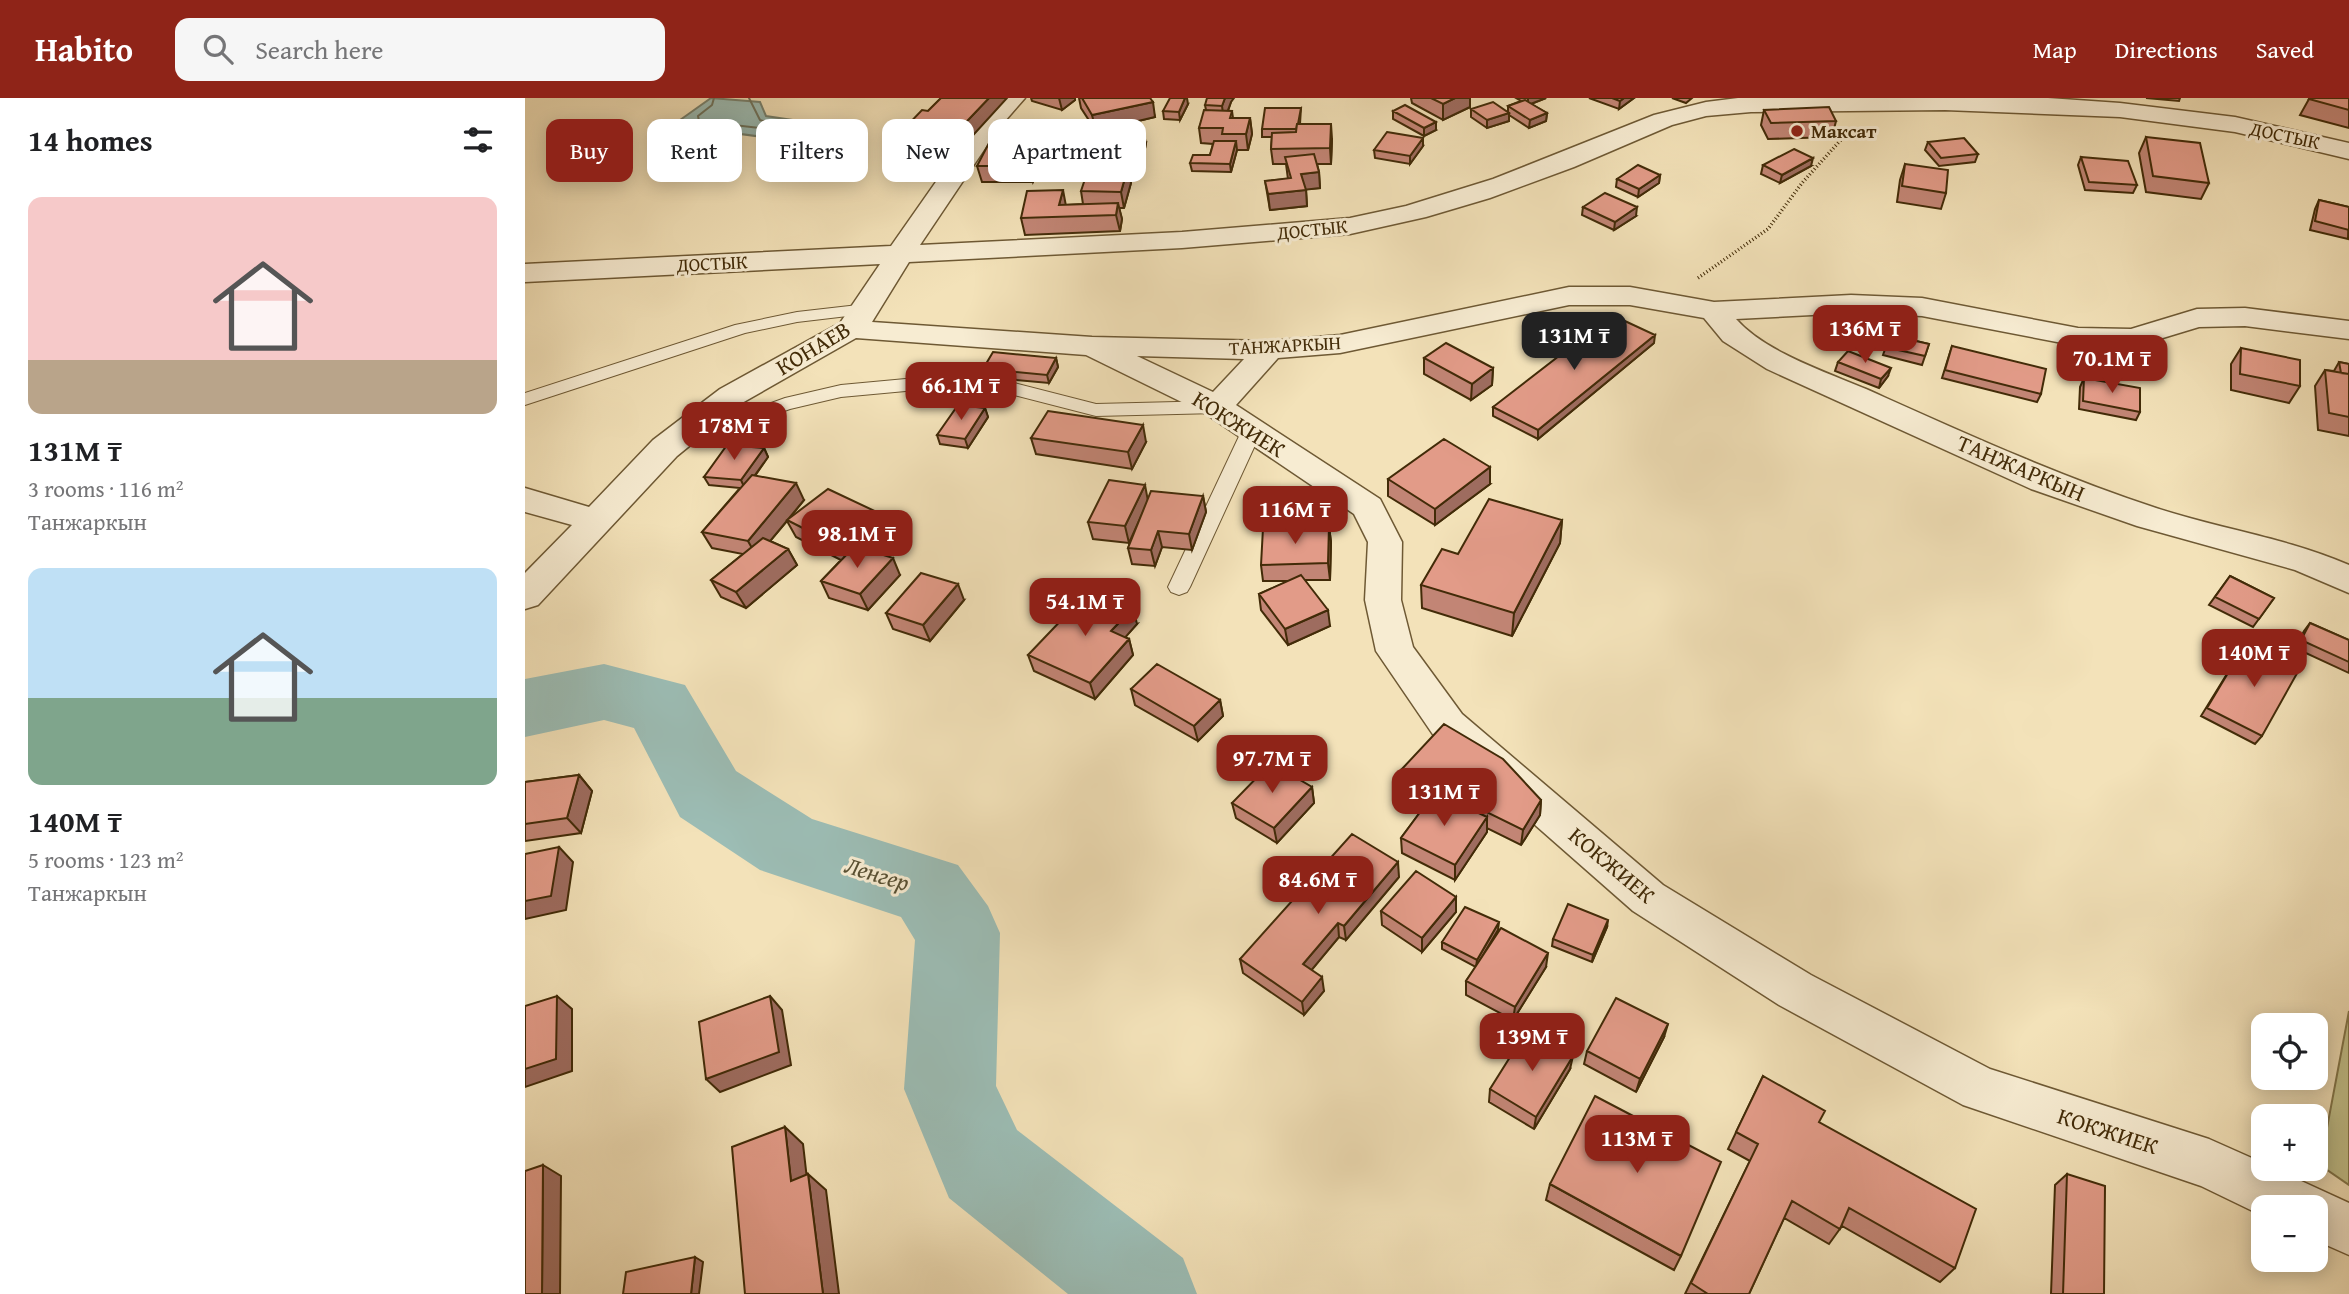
<!DOCTYPE html>
<meta charset="utf-8">
<style>
body{margin:0;font-family:"Gentium Book Plus",serif;background:#f6f6f6;color:#202124;height:100vh;display:flex;flex-direction:column;font-size:26px;white-space:nowrap}
*{box-sizing:border-box;margin:0}
p{font-size:23px;color:#757577}
.icon{flex:none;width:38px;height:38px;fill:none;stroke:currentColor;stroke-width:2;stroke-linecap:round;stroke-linejoin:round}
.map{position:relative;flex:1;overflow:hidden}
.sheet{display:flex;flex-direction:column;background:#fff;width:525px}
.sheet>*{flex:none}
.banner{position:absolute;left:21px;top:21px;width:665px;height:63px;display:flex;gap:14px}
.fabs{position:absolute;left:1726px;top:915px;display:grid;gap:14px}
.fabs a{display:grid;place-items:center;width:77px;height:77px;border-radius:14px;background:#fff;box-shadow:0 4px 18px #0003;font-size:35px}
.price{position:absolute;translate:-50% -60px;padding:0 16px;border-radius:14px;background:#8f2418;color:#fff;font-size:23px;line-height:46px;filter:drop-shadow(0 2px 4px #0008)}
.price::after{content:'';position:absolute;left:50%;top:42px;width:21px;height:16px;margin-left:-10px;background:inherit;clip-path:polygon(0 0,100% 0,50% 100%)}
.price.on{background:#222;color:#fff}
ul{padding:0;list-style:none}
li{display:grid;align-content:center;gap:14px;height:371px;padding:0 28px}
li span{display:grid;place-items:center;height:217px;border-radius:14px;color:#555}
li>.icon{margin-inline-start:auto}
span .icon{width:126px;height:126px;fill:#fffc;stroke-width:1}
li b{font-size:30px}
h2{display:flex;justify-content:space-between;align-items:center;height:84px;padding:0 28px;font-size:30px}
.chip{padding:0 24px;border-radius:14px;background:#fff;box-shadow:0 4px 18px #0003;font-size:24px;line-height:63px}
.chip.on{background:#8f2418;color:#fff}
header{display:flex;align-items:center;gap:42px;box-sizing:border-box;height:98px;padding:0 35px;background:#8f2418;color:#fff}
header strong{font-size:33px}
nav{display:flex;gap:38px;margin-inline-start:auto;font-size:24px}
.search{width:490px;height:63px;background:#f6f6f6;display:flex;align-items:center;gap:18px;box-sizing:border-box;padding:0 24px;border-radius:14px;color:#757577;font-size:26px}
main{display:flex;flex:1;min-height:0}
.map>svg:first-child{display:block}
.green{fill:#c2c18b;stroke:#82764a;stroke-width:2}
.water{fill:#9cbdb5;stroke:#788370;stroke-width:2}
.lines{fill:none;stroke-linecap:round;stroke-linejoin:round}
.shore{stroke:#6f745e;stroke-width:2}
.river{fill:#9cbdb5;fill-rule:evenodd}
.service-casing{stroke:#6e5934;stroke-width:2}
.minor-casing{stroke:#6e5934;stroke-width:3}
.path{stroke:#422b08;stroke-width:3.5;stroke-dasharray:1 2.5;stroke-linecap:butt}
.service{fill:#f7ecd2;fill-rule:evenodd}
.minor{fill:#f7ecd2;fill-rule:evenodd}
.wall{fill:#c28575;stroke:#422b08;stroke-width:2}
.shaded-wall{fill:#9e6c5f;stroke:#422b08;stroke-width:2}
.building{fill:#e29b88;stroke:#422b08;stroke-width:2}
.poi-dot{fill:#8f2418;stroke:#f7ecd2;stroke-width:2.5}
.labels{text-anchor:middle;stroke-width:6;stroke-linejoin:round;paint-order:stroke}
.far-poi-label{font-size:19px;font-weight:bold;fill:#422b08;stroke:#f7ecd2;text-anchor:start}
.far-street-label{font-size:19px;fill:#422b08;stroke:#f7ecd2}
.street-label{font-size:23px;fill:#422b08;stroke:#f7ecd2}
.water-label{font-size:24px;font-style:italic;fill:#585033;stroke:#f7ecd2}
</style>
<header>
<strong>Habito</strong>
<div class="search"><svg class="icon" aria-label="search" viewBox="0 0 24 24"><circle cx="10" cy="10" r="6"/><path d="M15 15l6 6"/></svg>Search here</div>
<nav><a>Map</a><a>Directions</a><a>Saved</a></nav>
</header>
<main>
<section class="sheet">
<h2>14 homes<svg class="icon" aria-label="filters" viewBox="0 0 24 24"><path d="M4 7h16M4 17h16"/><circle cx="9" cy="7" r="2"/><circle cx="15" cy="17" r="2"/></svg></h2>
<ul>
<li><span style="background:linear-gradient(#f6c9c9 75%,#b9a48a 0)"><svg class="icon" aria-label="home" viewBox="0 0 24 24"><path d="M3 11l9-7 9 7M6 9v11h12V9"/></svg></span><div><b>131M ₸</b><p>3 rooms · 116 m²</p><p>Танжаркын</p></div></li>
<li><span style="background:linear-gradient(#bfe0f5 60%,#7fa58c 0)"><svg class="icon" aria-label="home" viewBox="0 0 24 24"><path d="M3 11l9-7 9 7M6 9v11h12V9"/></svg></span><div><b>140M ₸</b><p>5 rooms · 123 m²</p><p>Танжаркын</p></div></li>
</ul>
</section>
<div class="map">
<svg width="1824" height="1196" viewBox="0 0 1824 1196">
<rect width="100%" height="100%" fill="#f3e2b9"/>
<filter id="stains"><feTurbulence type="fractalNoise" baseFrequency=".00286" numOctaves="4"/><feColorMatrix values="0 0 0 0 .2 0 0 0 0 .09 0 0 0 0 .02 0 0 0 .5 -.17"/></filter>
<radialGradient id="worn" r=".72"><stop offset=".6" stop-color="#630" stop-opacity="0"/><stop offset="1" stop-color="#630" stop-opacity=".3"/></radialGradient>
<path class="green" d="M1824,913v174l-29,-20z"/>
<path class="water" d="M186,0l49,4 6,14 33,5 -21,18 -105,-14z"/>
<g class="lines">
<path class="shore" d="M189,0l-2,7 -14,11 1,5 79,9 -1,-5 -17,-5 -11,-22"/>
<path class="river" d="M79,566l81,21 51,86 76,48 146,46 30,41 12,27 -4,153 21,44 166,128 14,36h-129l-119,-96 -45,-109 11,-149 -14,-23 -141,-47 -80,-53 -46,-89 -30,-8 -79,17v-58z"/>
<g class="service-casing">
<path id="service" d="M342,206l6,1 3,4 -3,4 -76,9 -52,11 -220,72v-12l210,-68 62,-13z
M413,278l76,7 82,21 121,-3 9,6 -9,6 -121,3 -82,-21 -76,-7 -97,9 -51,12 -112,40 -7,-2 -3,-4 3,-4 114,-41 56,-13z
M727,326l7,2 3,4 -72,157 -3,5 -8,3 -8,-3 -3,-5 74,-157 3,-4z"/>
</g>
<g class="minor-casing">
<path id="minor" d="M475,0h25l-27,31 -78,116 262,-13 168,-14 56,-12 87,-27 161,-64 52,-13 32,-4h310l72,5 115,14 114,26v16l-114,-27 -115,-15 -175,-7 -194,2 -45,4 -34,9 -98,42 -84,31 -64,19 -76,17 -168,14 -273,14 -37,60 220,15 177,4 71,-6 229,-48h61l84,15 137,-7 71,3 156,30 53,1 66,-20 48,-1 104,13v18l-104,-13 -46,1 -66,20 -55,-1 -156,-30 -71,-3 -115,6c29,33 90,53 130,70 96,43 190,86 290,119 64,21 131,30 193,57v28l-54,-23 -158,-44 -106,-37 -264,-120 -44,-28 -19,-23 -74,-13h-61l-229,48 -62,5 -42,47 144,94 22,43 -1,58 12,47 49,67 201,171 148,90 179,94 219,70 54,24v6h12l74,34v52l-34,-15v-32h-52v8l-62,-30 -238,-81 -184,-100 -146,-94 -199,-175 -58,-85 -11,-51 3,-58 -14,-28 -148,-100 -120,-59 -230,-17 -114,65 -65,53 -139,149 -13,4v-36l47,-48 -47,-13v-24l64,19 64,-67 67,-51 120,-66 40,-59 -355,18v-18l366,-18 89,-127zM612,258l107,3 -31,33z"/>
</g>
<path class="path" d="M1173,180l70,-49 34,-46 46,-51"/>
<use href="#service" class="service"/>
<use href="#minor" class="minor"/>
</g>
<path class="wall" d="M416,0l14,57 -50,-6 -5,-16 28,-22z
M506,0h44v2l-13,10 -30,-9z
M554,0h71l5,19 -59,14 -15,-23z
M886,0h59v9l-27,13 -31,-17z
M991,0h30l-15,6 16,9 -1,8 -17,7 -20,-13v6l-22,7 -16,-11v-8l37,3v-6l13,-5z
M1064,0h45l-15,11z
M1147,0h20l-6,5z
M1621,0h34l-1,3z
M1824,0v30l-49,-13 9,-16z
M706,4l-3,9h4l1,7h17l2,16 -4,16h-11l-6,22 -39,-1 -2,-8 20,-8 3,-11 -12,-1 -2,-15 7,-18 -1,-5z
M663,6l-8,16 -16,-1 -1,-8z
M776,10l-1,16 32,15 -1,25h-14l2,8 1,16 -14,1 1,17 -37,4 -5,-29 23,-2 -2,-15h-13l-2,-15 1,-12h-10v-8z
M1239,12l72,11 -4,16 -64,2 -7,-14z
M868,13l43,19 -12,6 -31,-17z
M1621,39l63,46 -8,16 -55,-7 -7,-39z
M1403,44l50,12 -3,8 -36,4 -14,-16z
M621,45l-5,28h-12l2,12 -7,25h-5l3,11 -2,12 -95,4 -4,-17 45,-13 17,-1 -2,-13 40,-24 -1,-4z
M515,46l3,16 -10,22h-51l-5,-16z
M898,48l-13,18 -35,-6 -1,-8z
M1556,59l56,28 -4,8 -48,-3 -7,-25z
M1380,66l41,29 -5,16 -44,-7 3,-22z
M1238,67l48,1 -31,17 -19,-9z
M1135,77l-1,8 -21,14 -22,-10 1,-8z
M1794,102l30,7 -1,32 -38,-9 5,-21z
M1058,109l53,9 -22,14 -32,-15z
M1365,237l39,9 -7,21 -39,-10z
M1129,245l-116,96 -45,-23v-9z
M1427,248l89,48 -4,8 -95,-24z
M1716,250l59,38 -11,17 -58,-13v-26z
M531,260l2,9 -9,16 -64,-6 -2,-8z
M899,260l69,10 -1,17 -21,15 -47,-26z
M1313,264l50,14 -9,12 -44,-17z
M1814,264l10,2v72l-31,-6 -3,-44 10,-16 9,1z
M1559,280l56,34 -4,8 -57,-11 1,-22z
M460,310l3,9 -20,31 -28,-4 -3,-9z
M506,340l115,4 -14,27 -96,-15z
M239,350l4,9 -13,19 49,24 -16,20 93,-6 7,17 -23,18 35,26 -32,35 -39,-12 -8,-17 20,-21 -45,-23 -9,-16 -17,20 18,8 9,16 -51,43 -25,-11 -10,-17 32,-26 -31,-6 -10,-16 38,-44 -31,-3 -5,-8z
M863,381l102,5 -55,41 -47,-29z
M678,398l3,16 -14,38 -30,-3 -7,19 -23,-2 -4,-16 8,-20 -7,15 -36,-4 -5,-17 60,-23z
M1037,422l-2,23 -48,93 -90,-28 -1,-23 37,-31z
M804,428l2,16 -1,38h-25l25,46 -42,19 -27,-35 -2,-16 30,-13h-26l-2,-16z
M1705,478l44,22 -21,29 -44,-22z
M439,502l-34,41 -37,-12 -7,-16z
M1785,525l39,17v33l-54,-25 9,-17z
M612,526l-12,13 4,2 4,16 -38,44 -61,-28 -6,-16z
M1721,545l16,93 -7,8 -54,-28z
M606,591l89,11 3,16 -25,25 -63,-36z
M876,672l140,30 -1,15 -19,30 -34,-17v4l-32,48 -53,-27 -1,-15 29,-39 -28,-14z
M54,677l13,16 -11,42 -56,8v-59z
M787,689l2,16 -37,40 -41,-25 -4,-15z
M874,779l-53,63 -7,-3 -28,33 13,21 -20,24 -61,-42 -3,-14z
M931,799v15l-34,40 -40,-27 -1,-14z
M1082,829l-15,35 -40,-16 1,-7z
M973,832l-18,30 66,7 -33,53 -47,-25v-14l10,-14 -34,-18v-7z
M1139,939l-28,55 -52,-28 3,-13z
M1045,971l-36,60 -45,-27 1,-13z
M1238,978l56,46 136,146 -15,14 -98,-56 -13,18 -45,-26 -35,76h-64l65,-133 -22,-12z
M1542,1076l37,120h-53l4,-109z
M1025,1086l131,72 -7,14 -128,-70z"/>
<path class="shaded-wall" d="M464,0h18l-52,57 -5,-16z
M534,0h16v2l-13,10z
M660,0h2l1,6 -8,16 -1,-8z
M700,0h9l-3,4 -7,19 -2,-15z
M930,0h15v9l-27,13v-16z
M1003,0h18l-18,7z
M1099,0h10l-15,11 1,-8z
M628,4l2,15 -59,14 -4,-16z
M984,15v8l-22,7v-8z
M1022,15l-1,8 -17,7 1,-8z
M725,20l2,16 -4,16 -2,-16z
M911,24v8l-12,6v-8z
M806,26l1,15 -1,25 -1,-16z
M619,37l2,8 -5,28 -2,-9z
M898,40v8l-13,18v-8z
M711,43l1,9 -6,22 -1,-8z
M515,46l3,16 -10,22 -4,-16z
M1288,60l-2,8 -31,17 2,-8z
M603,69l3,16 -7,25 -3,-16z
M794,74l1,16 -17,2 -2,-16z
M1135,77l-1,8 -21,14 1,-8z
M538,92l3,16 -7,-1z
M781,92l1,16 -37,4 -2,-16z
M593,105l4,16 -2,12 -4,-16z
M1112,109l-1,9 -22,14 1,-8z
M1130,237l-1,8 -116,96v-9z
M531,260l2,9 -9,16 -2,-8z
M968,270l-1,17 -21,15 1,-16z
M1366,270l-3,8 -9,12 2,-9z
M460,310l3,9 -20,31 -3,-9z
M618,327l3,17 -14,27 -4,-17z
M239,350l4,9 -23,32 -4,-9z
M965,369v17l-55,41v-16z
M271,385l8,17 -47,57 -9,-16z
M620,387l3,16 -19,42 -4,-17z
M678,398l3,16 -14,38 -3,-16z
M356,416l7,17 -40,32 -8,-16z
M1037,422l-2,23 -48,93 2,-23z
M804,428l2,16 -1,38 -2,-17z
M633,433l4,16 -7,19 -4,-16z
M263,451l9,16 -51,43 -10,-16z
M368,460l7,17 -32,35 -8,-16z
M433,486l6,16 -34,41 -7,-16z
M608,510l4,16 -21,24 -5,-17z
M803,512l2,16 -42,19 -3,-16z
M604,541l4,16 -38,44 -5,-16z
M695,602l3,16 -25,25 -4,-15z
M54,677l13,16 -11,42 -14,-15z
M787,689l2,16 -37,40 -3,-15z
M1016,702l-1,15 -19,30 2,-15z
M962,719v15l-32,48v-15z
M34,749l14,15 -7,48 -41,9v-18z
M873,764l1,15 -53,63 -2,-14z
M931,799v15l-34,40v-14z
M1083,822l-1,7 -15,35 1,-7z
M974,824l-1,8 -22,37 1,-7z
M813,825l1,14 -34,41 -2,-14z
M1023,855l-2,14 -33,53 2,-13z
M797,879l2,14 -20,24 -2,-13z
M32,898l15,13v62l-47,16v-18z
M245,898l12,14 9,55 -71,27 -14,-13z
M1143,926l-4,13 -28,55 4,-13z
M1048,958l-3,13 -36,60 2,-12z
M260,1029l18,17 6,53 -18,-16z
M18,1067l18,11 -1,118h-18z
M283,1076l18,16 13,104h-16z
M170,1159l8,5 -4,32h-8z"/>
<path class="building" d="M416,0h48l-39,41 -50,-6 22,-23 6,1z
M557,0h68l3,4 -61,13z
M645,0h15l-6,14 -16,-1z
M682,0h18l-3,8 -17,-1z
M906,0h24l-12,6z
M1087,0h12l-4,3z
M1785,0h39v12l-40,-11z
M1000,2l22,13 -17,7 -22,-14z
M968,4l16,11 -22,7 -16,-11z
M880,7l31,17 -12,6 -31,-17z
M1304,9l7,14 -65,2 -7,-13z
M740,10h36l-3,16h-1l-1,5h-34z
M679,12l28,1 -2,7h20l-4,16h-24l1,-6h-24z
M772,26h34l-1,24 -59,1 1,-16 24,-1z
M862,34l36,6 -13,18 -36,-6z
M601,37h18l-5,27 -19,1z
M1621,39l54,6 9,40 -56,-7z
M1439,40l14,16 -37,4 -13,-16z
M689,43h22l-6,23 -40,-1 3,-8h17z
M464,45l51,1 -11,22h-52z
M1269,51l19,9 -31,17 -19,-10z
M789,56l5,18 -18,2 5,16 -38,4 -3,-13 26,-3 -6,-21z
M1556,59l47,4 9,24 -48,-3z
M1380,66l43,6 -2,23 -44,-7z
M1113,67l22,10 -21,14 -22,-10z
M564,69h39l-7,25 -40,-1z
M538,92l-4,15 59,-2 -2,12 -95,3 6,-27z
M1080,95l32,14 -22,15 -32,-15z
M1794,102l30,7v23l-34,-9z
M1087,217l43,20 -117,95 -45,-23z
M1365,237l39,9 -4,12 -40,-9z
M921,245l47,25 -21,16 -48,-26z
M1427,248l94,23 -5,25 -96,-24z
M1716,250l59,12v26l-60,-12z
M1323,253l43,17 -10,11 -43,-17z
M468,254l63,6 -9,17 -64,-6z
M1814,264l10,2v10l-8,-1z
M1800,272l24,4v43l-20,-4z
M1559,280l56,10v24l-57,-11z
M433,307l27,3 -20,31 -28,-4z
M523,313l95,14 -15,27 -97,-14z
M919,341l46,28 -55,42 -47,-30z
M202,347l37,3 -23,32 -37,-3z
M227,377l44,8 -48,58 -46,-9z
M584,382l36,5 -20,41 -37,-4z
M303,391l53,25 -41,33 -53,-27z
M626,393l52,5 -14,38 -31,-3 -7,19 -23,-2z
M964,401l73,21 -48,93 -93,-28 21,-36 16,5z
M804,428l-1,37 -67,2 2,-37z
M238,440l25,11 -52,43 -25,-12z
M330,448l38,12 -33,36 -39,-13z
M396,475l37,11 -35,41 -37,-12z
M776,477l27,35 -43,19 -26,-35z
M1705,478l44,22 -15,21 -44,-22z
M565,492l43,18 -22,23 18,8 -39,44 -62,-28z
M1785,525l39,17v22l-48,-22z
M1721,545l54,25 -38,68 -55,-28z
M632,566l63,36 -26,26 -63,-37z
M919,626l59,35 38,41 -18,30 -122,-60z
M746,665l41,24 -38,41 -42,-25z
M54,677l-12,43 -42,6v-42z
M910,694l52,25 -32,48 -54,-27z
M827,736l46,28 -54,64 -6,-3 -35,41 19,13 -20,25 -62,-43z
M34,749l-8,49 -26,5v-47z
M891,773l40,26 -34,41 -41,-27z
M1043,806l40,16 -15,35 -40,-16z
M940,809l34,15 -22,38 -35,-18z
M976,830l47,25 -33,54 -49,-26z
M32,898l-1,63 -31,10v-63z
M245,898l9,56 -73,27 -7,-57z
M1091,900l52,26 -28,55 -53,-28z
M1002,932l46,26 -37,61 -46,-28z
M1238,978l62,35 -6,11 157,87 -21,59 -106,-60 -9,21 -48,-28 -43,93h-41l-17,-11 67,-139 -22,-12z
M1070,998l126,66 -40,94 -131,-72z
M260,1029l6,54 17,-7 15,120h-78l-13,-147z
M18,1067l-1,129h-17v-123z
M1542,1076l38,12 -1,108h-41z
M170,1159l-4,37h-68l3,-22z"/>
<circle class="poi-dot" cx="1272" cy="33" r="7"/>
<g class="labels">
<g class="far-poi-label">
<text x="1286" y="40">Максат</text>
</g>
<g class="far-street-label">
<text transform="translate(1760 37) rotate(12)" y="7">ДОСТЫК</text>
<text transform="translate(787 131) rotate(-6)" y="7">ДОСТЫК</text>
<text transform="translate(187 165) rotate(-3)" y="7">ДОСТЫК</text>
<text transform="translate(760 247) rotate(-3)" y="7">ТАНЖАРКЫН</text>
</g>
<g class="street-label">
<text transform="translate(288 250) rotate(-31)" y="8">КОНАЕВ</text>
<text transform="translate(714 326) rotate(32)" y="8">КОКЖИЕК</text>
<text transform="translate(1496 370) rotate(23)" y="8">ТАНЖАРКЫН</text>
<text transform="translate(1087 767) rotate(40)" y="8">КОКЖИЕК</text>
<text transform="translate(1583 1033) rotate(18)" y="8">КОКЖИЕК</text>
</g>
<g class="water-label">
<text transform="translate(352 776) rotate(17)" y="8">Ленгер</text>
</g>
</g>
<rect width="100%" height="100%" filter="url(#stains)"/>
<rect width="100%" height="100%" fill="url(#worn)"/>
</svg>
<div class="fabs">
<a><svg class="icon" aria-label="locate" viewBox="0 0 24 24"><circle cx="12" cy="12" r="6"/><path d="M12 2v4M12 18v4M2 12h4M18 12h4"/></svg></a>
<a>+</a>
<a>−</a>
</div>
<b class="price" style="left:1340px;top:267px">136M ₸</b>
<b class="price on" style="left:1049px;top:274px">131M ₸</b>
<b class="price" style="left:1587px;top:297px">70.1M ₸</b>
<b class="price" style="left:436px;top:324px">66.1M ₸</b>
<b class="price" style="left:209px;top:364px">178M ₸</b>
<b class="price" style="left:770px;top:448px">116M ₸</b>
<b class="price" style="left:332px;top:472px">98.1M ₸</b>
<b class="price" style="left:560px;top:540px">54.1M ₸</b>
<b class="price" style="left:1729px;top:591px">140M ₸</b>
<b class="price" style="left:747px;top:697px">97.7M ₸</b>
<b class="price" style="left:919px;top:730px">131M ₸</b>
<b class="price" style="left:793px;top:818px">84.6M ₸</b>
<b class="price" style="left:1007px;top:975px">139M ₸</b>
<b class="price" style="left:1112px;top:1077px">113M ₸</b>
<div class="banner">
<a class="chip on">Buy</a>
<a class="chip">Rent</a>
<a class="chip">Filters</a>
<a class="chip">New</a>
<a class="chip">Apartment</a>
</div>
</div>
</main>
